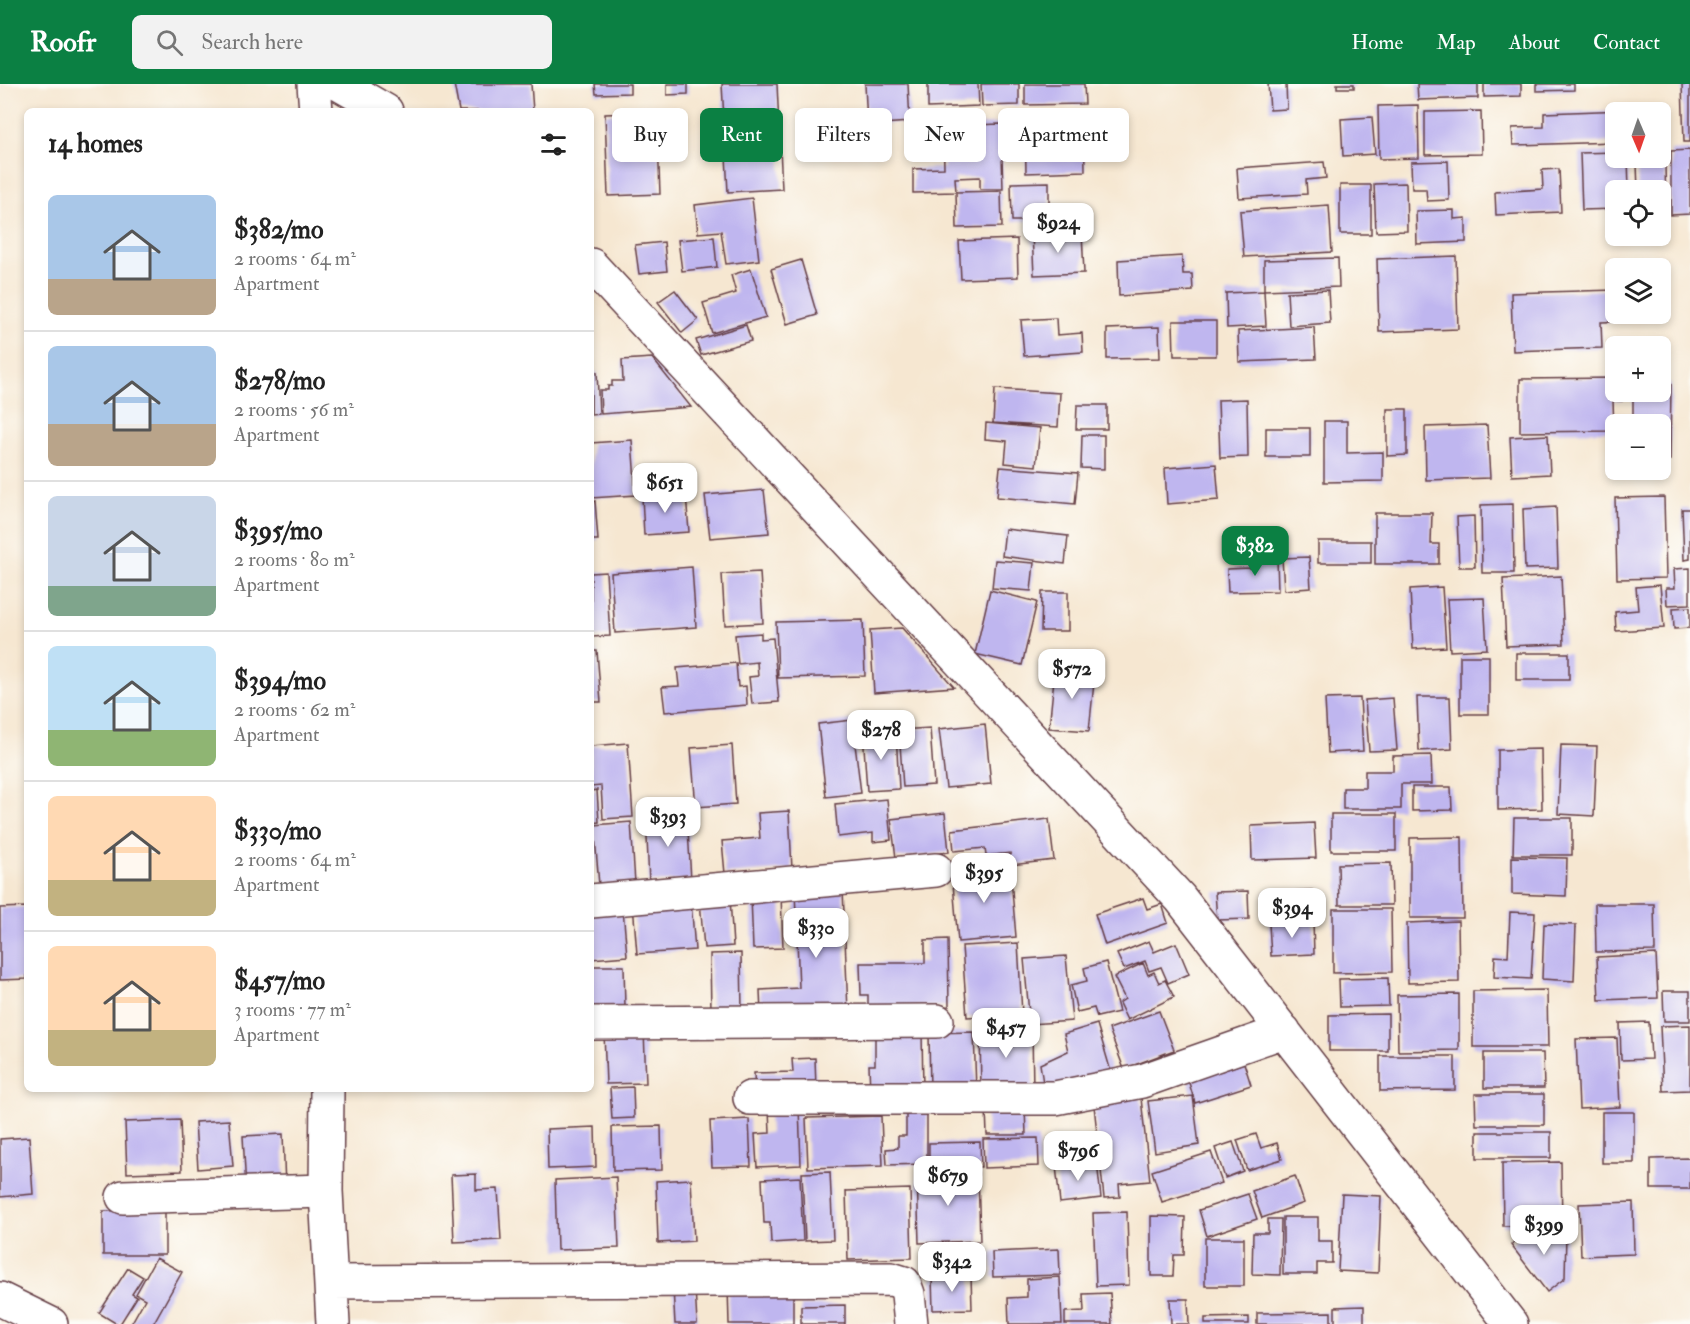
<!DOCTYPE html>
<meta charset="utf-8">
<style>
body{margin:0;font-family:"IM FELL Double Pica",serif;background:#f2f2f2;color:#222;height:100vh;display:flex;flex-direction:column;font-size:22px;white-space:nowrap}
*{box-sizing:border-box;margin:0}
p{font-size:20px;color:#767676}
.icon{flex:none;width:33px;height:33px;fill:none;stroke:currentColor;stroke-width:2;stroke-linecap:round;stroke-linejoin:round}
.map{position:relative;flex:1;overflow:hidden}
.side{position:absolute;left:24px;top:24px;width:570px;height:984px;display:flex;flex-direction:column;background:#fff;border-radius:9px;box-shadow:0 3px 9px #0003}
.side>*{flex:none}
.guide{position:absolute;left:612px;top:24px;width:570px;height:54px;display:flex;gap:12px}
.needle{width:39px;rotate:178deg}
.controls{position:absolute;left:1605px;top:18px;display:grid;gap:12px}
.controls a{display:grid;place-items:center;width:66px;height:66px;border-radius:9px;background:#fff;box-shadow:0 3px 9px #0003;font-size:30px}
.price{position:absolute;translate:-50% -51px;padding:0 14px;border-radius:12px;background:#fff;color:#222;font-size:20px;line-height:39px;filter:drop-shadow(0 2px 3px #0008)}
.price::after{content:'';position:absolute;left:50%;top:36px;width:18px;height:14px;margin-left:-9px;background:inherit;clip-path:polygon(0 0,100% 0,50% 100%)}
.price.on{background:#0b8043;color:#fff}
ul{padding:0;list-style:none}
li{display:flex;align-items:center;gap:18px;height:150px;padding:0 24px}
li+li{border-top:2px solid #e0e0e0}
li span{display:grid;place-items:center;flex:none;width:168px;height:120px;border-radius:9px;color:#555}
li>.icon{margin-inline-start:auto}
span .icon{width:72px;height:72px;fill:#fffc;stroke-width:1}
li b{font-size:26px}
h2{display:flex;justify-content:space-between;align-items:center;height:72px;padding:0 24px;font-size:26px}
.tag{padding:0 21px;border-radius:9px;background:#fff;box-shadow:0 3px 9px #0003;font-size:21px;line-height:54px}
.tag.on{background:#0b8043;color:#fff}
header{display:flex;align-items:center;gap:36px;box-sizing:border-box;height:84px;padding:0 30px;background:#0b8043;color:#fff}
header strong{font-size:28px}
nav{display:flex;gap:33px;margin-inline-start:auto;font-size:21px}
.search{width:420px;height:54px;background:#f2f2f2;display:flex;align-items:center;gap:15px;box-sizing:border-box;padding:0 21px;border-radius:9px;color:#767676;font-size:22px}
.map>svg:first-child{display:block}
.building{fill:#bfb6ef}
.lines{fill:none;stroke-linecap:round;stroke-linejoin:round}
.minor-casing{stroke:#643d44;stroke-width:36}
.minor{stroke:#fff;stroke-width:33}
</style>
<header>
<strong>Roofr</strong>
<div class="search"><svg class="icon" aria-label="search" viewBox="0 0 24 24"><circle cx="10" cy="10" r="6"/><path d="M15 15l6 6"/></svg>Search here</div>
<nav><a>Home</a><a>Map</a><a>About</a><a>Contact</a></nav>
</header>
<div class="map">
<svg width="1690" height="1240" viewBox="0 0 1690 1240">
<rect width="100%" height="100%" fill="#fdfcf7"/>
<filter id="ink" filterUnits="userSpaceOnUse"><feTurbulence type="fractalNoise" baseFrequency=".0167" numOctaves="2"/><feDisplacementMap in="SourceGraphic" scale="12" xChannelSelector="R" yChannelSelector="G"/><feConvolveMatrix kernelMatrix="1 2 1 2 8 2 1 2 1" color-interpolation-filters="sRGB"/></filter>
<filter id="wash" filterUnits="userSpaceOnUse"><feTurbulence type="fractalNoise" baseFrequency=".008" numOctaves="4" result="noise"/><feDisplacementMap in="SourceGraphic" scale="24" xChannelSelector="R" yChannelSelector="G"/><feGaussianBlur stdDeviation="1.35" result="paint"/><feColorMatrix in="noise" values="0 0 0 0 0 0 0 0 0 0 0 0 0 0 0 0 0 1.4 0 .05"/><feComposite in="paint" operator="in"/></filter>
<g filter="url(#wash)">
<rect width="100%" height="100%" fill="#f6e7d1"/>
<g id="blocks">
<path class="building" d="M454,0h77l2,27h-74z
M595,0h35v9l-34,1z
M667,0h21v10l-21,1z
M722,0h55l5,105 -54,3z
M865,0h43l2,38 -43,3z
M928,0h50l1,22 -51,2z
M981,0h38v21l-37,1z
M1025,0h59l1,20 -60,1z
M1268,0h18l1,25 -17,1z
M1337,0h17v4h-17z
M1417,0h61v14l-60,2z
M1484,0h37v12l-37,1z
M1536,0h38v6l-38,1z
M1682,0h8v58h-6z
M1418,21l1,53 -40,1 -1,-53z
M1652,25v3h-36v30l-103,3 -1,-17 32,-1v-14z
M1481,27l1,43 -57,1v-43z
M657,28l3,82 -52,2 -3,-82z
M1372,33l3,37 -32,2 -2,-37z
M1084,34l1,53 -59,2 -1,-54z
M1001,40l2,65h-23v-12l-25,1 1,14 -43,1v-24l31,-1 -1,-42z
M1690,66v64l-19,1v-64z
M1616,68v6h12l1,32h-13v19l-34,1 -2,-57z
M1448,77l1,39 -22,1 -1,-12h-14l-1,-27z
M1324,78l2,16 -20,2 1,14 -68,4 -2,-30z
M1665,79l1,49h-6v-22h-22l-1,-26z
M1559,85l2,43 -65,3 -1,-23 48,-3 -1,-19z
M1049,98v25h-11v14h-26l-1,-38z
M1406,99l1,48 -31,1 -2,-48z
M1340,101h31v49h-31z
M1001,107l1,36 -45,1 -1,-36z
M752,114l7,62 -33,4 -5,-33 -23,2 -3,-28z
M1329,121l3,47 -88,5 -4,-46z
M1454,126v9l12,-1v24l-49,2 -1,-33z
M1082,149l2,40 -50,2 -2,-41z
M714,153l3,30 -35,4 -4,-31z
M1017,155l1,38 -57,2 -2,-38z
M664,158l3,29 -28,3 -4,-29z
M1182,172l1,18h9l1,17 -74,5 -1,-36z
M1456,172l2,73 -79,3 -2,-73z
M1338,174l1,29 -75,3v-30z
M801,176l16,55 -30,9 -16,-55z
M751,185l15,48 -54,16 -9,-30 33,-10 -5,-18z
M675,206l23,30 -16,13 -24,-31z
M1328,206l2,33 -41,3 -2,-34z
M1616,206v24h13v7l-28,1 1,26 -89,3 -2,-58z
M1264,207l2,35 -39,2 -1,-35z
M1056,234l1,17 25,-2 1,19 -59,4 -3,-36z
M1173,237h43v35h-42z
M746,241l5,16 -50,14 -5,-15z
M1159,243l1,31 -53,1v-30z
M1314,243l2,32 -77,3 -1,-31z
M652,274l39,49 -90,7 -1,-24h8v-4h4v-5h11l-1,-21z
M591,288h6l2,42 -8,1z
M1616,294v14h6v9l-9,-1 1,31 -94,1v-53z
M1660,300h11l-1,76h-10v-36h-27v-32h27z
M995,305l65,4 -2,34 -65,-4z
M1247,315l1,58 -28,1 -2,-58z
M1077,321h30v24h-31z
M1387,325h20v46l-20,1z
M1324,337h23v32l36,-1v29l-59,1z
M986,339l54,5 -4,38 -31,-3 2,-22 -22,-2z
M1487,341l3,53 -64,2 -1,-53z
M1266,344h44v29h-44z
M1082,351h22v34l-23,-1z
M1548,351l2,39 -38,2 -2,-39z
M632,356l4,55 -45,3v-55z
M1216,380l3,36 -52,4 -2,-36z
M1000,383l78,6 -3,31 -78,-7z
M764,406l5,43 -59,5 -5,-43z
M686,410l3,38 -45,3 -2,-39z
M1664,413l2,81 -49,1 -2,-81z
M595,417l3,39h-7v-38z
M1513,420l1,69h-32l-1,-68z
M1556,423l2,61 -33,1 -2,-60z
M1682,425h8v50l-6,1z
M1375,429h57l-1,31h8v20h-64z
M1474,432l1,51h-16l-2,-50z
M1005,445l63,7 -3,28 -63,-8z
M1318,457h53v22h-53z
M1309,473l2,31 -27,2 -2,-32z
M1250,474h27l1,33 -50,1 -1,-23 23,-1z
M995,476l39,3 -3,28 -39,-3z
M692,483l4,60 -81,6 -4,-60z
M1690,484v36l-23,1 -1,-17h9l-1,-19z
M606,488l4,64 -19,1v-64z
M760,488l3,51 -38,2 -3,-51z
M1561,492l3,68 -58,2 -3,-67z
M1660,501l4,43 -48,3 -1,-19 23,-2 -2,-23z
M1442,503l4,60 -33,2 -3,-60z
M990,506l47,12 -15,63 -47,-11z
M1042,508h26v39h-27z
M1484,514l3,51 -37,2 -3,-52z
M1690,523v21l-16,1 -1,-21z
M863,536l2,56 -87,2 -2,-56z
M902,544l52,59 -80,6 -4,-63z
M761,549v6l12,-1 6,64 -27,2 -3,-27 9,-1 -1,-14 -19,2 -3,-29z
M591,567h6l4,51h-10z
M1516,569h53v27h-53z
M1460,572h29v58h-29z
M736,579l2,24 8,-1 1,19 -82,7 -3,-25 17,-1 -2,-18z
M1055,585l40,4 -6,58 -40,-3z
M1417,613h33l2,52 -33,2z
M1360,614l3,53 -35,2 -3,-54z
M1393,614l4,52 -28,1 -4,-51z
M852,636l9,73 -35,4 -8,-73z
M985,640l6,60 -45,4 -7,-59z
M930,644l4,57 -31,2 -4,-57z
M896,647l3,58 -32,2 -4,-59z
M628,659l5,74 -30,2 -2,-33 -10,1v-41z
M732,661l4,59 -40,3 -5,-59z
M1561,661l36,1 -3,70 -36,-2z
M1541,665l1,60 -44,1v-60z
M1431,671l1,29h-31v25h-58v-21h22v-17h28v-15z
M1412,703h39l1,23 -40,1z
M597,706l2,32 -8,1v-32z
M887,715l4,41 -18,2v-9l-35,4 -3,-33z
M789,727l3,58 -67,5 -3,-33 38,-3 -2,-25z
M687,729l4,67 -42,2 -3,-67z
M945,729l4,39 -53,6 -5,-39z
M1331,730h65v37h-65z
M1514,734h58v37h-59z
M1049,735l5,41 -43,5 -1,-12 -24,3 -1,-8 -31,3 -2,-21z
M631,738l4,61 -36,2 -5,-60z
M1314,739l2,35 -64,2 -1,-34z
M1462,753l1,81h-53v-80z
M1512,773l55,1 -1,38 -54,-2z
M1391,779l1,42h-53l-1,-41z
M1010,783l6,70 -58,5 -6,-70z
M843,805l5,123 -87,3 -1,-25 39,-2 -4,-97z
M1312,806l1,25 -47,3 -2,-26z
M1248,807l1,28 -32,1 -2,-28z
M781,811l2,53 -30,1 -2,-53z
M730,814l3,48 -29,2 -4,-47z
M1143,814l4,11 15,-5 6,19 -63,22 -10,-31z
M691,817l4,49 -58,4 -4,-50z
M1595,820h59l1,47 -59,1z
M27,823v72l-27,1v-72z
M623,825l4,47 -36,3v-47z
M1333,825h58l1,63 -59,1z
M1510,828l25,1 -4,66 -37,-2 1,-21 13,1z
M1313,837l1,33 -43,2 -2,-32z
M1458,837l1,61 -51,1 -1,-60z
M1544,840l32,1 -2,56 -32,-2z
M948,855l1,67 -81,1v-12h-7l-1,-32h65v-23z
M1149,857l5,11 22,-9 13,31 -21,9 -7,-16 -12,4 -4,-10 -21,8 -7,-15z
M1018,859l4,71 -55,3 -5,-71z
M741,869l1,58 -31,1 -1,-58z
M1656,870l2,44 -59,2 -2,-43z
M1066,872l6,65 -42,3 -6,-65z
M1106,878l13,50 -22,5 -3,-9 -17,4 -6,-27 16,-4 -3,-13z
M1143,879l5,12 6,-3 5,11 6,-3 9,17 -47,23 -8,-17 6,-4 -11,-22z
M591,882h33l1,42 -34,1z
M1388,894l1,28 -49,1 -1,-28z
M1547,906l1,57h-75v-56z
M1663,907h27v30h-26z
M1459,910v56l-61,1 -1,-56z
M1159,927l15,39 -50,19 -15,-40z
M1388,930v37h-59v-36z
M1649,938l2,37 -30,1 -1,-37z
M1097,940l17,58 -70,7 -4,-25 28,-13 -4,-17z
M1690,941v65l-27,1 -3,-65z
M1032,943l1,64 -52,1 -1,-64z
M644,947l2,52 -40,1 -2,-52z
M922,948l1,58 -53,1 -1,-26h6v-32z
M974,948l2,58 -46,1 -1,-58z
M1617,954l3,69 -41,2 -3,-70z
M1484,969h59l1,35h-60z
M1380,972h75v34l-75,1z
M815,974l1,31 -61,2 -1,-18 39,-1 -1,-13z
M1244,979l7,22 -56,18 -8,-27 32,-10 2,5z
M633,1003l1,31 -22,1 -2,-31z
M1475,1010h69v31h-68z
M1093,1012l48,2 9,83 -31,3 1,13 -16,1z
M1193,1012l6,49 -44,7 -7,-51z
M927,1022v58l-40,1 -1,-16 12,-1v-12h8v-28z
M799,1023l2,58 -44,2 -2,-33 15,-1 -1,-24z
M1025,1023l1,28h-39l-1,-27z
M1602,1028h32v51h-32z
M881,1032l2,50 -75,2 -2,-50z
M749,1035l2,47 -39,1 -2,-46z
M180,1036l2,51 -55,2 -2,-51z
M229,1036l4,46 -35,3 -3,-47z
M661,1042l1,44 -49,1 -1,-44z
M595,1043l1,40 -48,2 -1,-40z
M1477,1048h74v26h-74z
M283,1050l2,53 -39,2 -3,-53z
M1256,1050l5,14 16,-5 5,16 -35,11 -10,-30z
M29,1053l4,57 -33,3v-58z
M1038,1054l1,28 -55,2 -1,-29z
M980,1058l1,25h-52v-24z
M1233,1058l10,29 -18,7 -10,-30z
M1211,1068l11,31 -60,19 -10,-31z
M1690,1074v31h-39v-30z
M1097,1078l4,36 -41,5 -4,-37z
M1561,1078l1,63 -59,1 -1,-63z
M830,1088l3,68 -28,1 -3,-68z
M978,1088l2,69 -61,2 -2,-70z
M476,1090v16l22,-1 3,51 -47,2 -3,-67z
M1295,1092l9,27 -42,15 -10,-27z
M616,1093l3,71 -62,2 -2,-70z
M800,1093l3,64 -32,2 -1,-20h-6l-2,-44z
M691,1095l3,62 -36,2 -2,-62z
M910,1105l2,69 -64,2 -2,-69z
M1248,1110l9,25 -50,17 -8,-26z
M1342,1110l39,2 -3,77 -40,-2z
M1633,1118l1,52 -53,2 -2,-52z
M165,1126v45h-62v-44z
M1127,1128l2,73 -33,1 -3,-73z
M1151,1132l34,1 -1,38h-10l-1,21h-22z
M1283,1133h35v24h14v22h-15v11h-34z
M1268,1135h13l-1,56 -28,-1 1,-41h15z
M1526,1146l40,3 -1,45 -18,14 -36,-47z
M1205,1154h39v48h-39z
M1059,1165l1,26 -67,2 -1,-25z
M156,1174l26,14 -29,52h-22l14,-25 -9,-5z
M128,1184l15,9 -11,17 5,3 -17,27h-3l-18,-11z
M971,1192l1,33 -39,1 -1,-32z
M1060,1193l2,47h-53l-1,-26 19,-1v-18z
M793,1201v39h-64l-1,-37z
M695,1203l2,37h-22l-2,-36z
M1110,1209l2,31h-47v-12l19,-1 -1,-17z
M1170,1215h18l1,25h-18z
M845,1221v19h-44v-18z
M1364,1222v18h-29v-17z
M1331,1228v12h-74v-11z
M1249,1233v7h-44v-6z"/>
</g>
</g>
<g filter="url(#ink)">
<use href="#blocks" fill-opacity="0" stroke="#643d44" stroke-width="1.5"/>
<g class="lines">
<g class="minor-casing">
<path id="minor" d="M314,0l2,27
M339,0l47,27
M591,181l589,633 331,426
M591,817l345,-31
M591,939l346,-2
M327,1005l-1,102 7,133
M750,1014h305l87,-17 142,-50
M123,1113l203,-6
M331,1198l560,-3 13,4 4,11 3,30
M0,1215l51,25"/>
</g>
<use href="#minor" class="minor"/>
</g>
</g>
</svg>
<div class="controls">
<a><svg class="needle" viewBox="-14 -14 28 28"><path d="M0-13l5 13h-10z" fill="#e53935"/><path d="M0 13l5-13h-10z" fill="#767676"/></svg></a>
<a><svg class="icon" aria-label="locate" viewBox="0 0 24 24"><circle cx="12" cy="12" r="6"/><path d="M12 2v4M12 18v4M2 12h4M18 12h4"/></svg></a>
<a><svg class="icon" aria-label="layers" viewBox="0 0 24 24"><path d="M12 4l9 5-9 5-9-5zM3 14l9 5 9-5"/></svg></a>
<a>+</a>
<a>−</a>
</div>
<b class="price" style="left:1058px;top:170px">$924</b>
<b class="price" style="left:665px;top:430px">$651</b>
<b class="price on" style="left:1255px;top:493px">$382</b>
<b class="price" style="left:1072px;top:616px">$572</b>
<b class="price" style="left:881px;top:677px">$278</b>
<b class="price" style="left:668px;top:764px">$393</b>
<b class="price" style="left:984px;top:820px">$395</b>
<b class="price" style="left:1292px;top:855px">$394</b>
<b class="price" style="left:816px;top:875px">$330</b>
<b class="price" style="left:1006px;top:975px">$457</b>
<b class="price" style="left:1078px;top:1098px">$796</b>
<b class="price" style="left:948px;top:1123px">$679</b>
<b class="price" style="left:1544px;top:1172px">$399</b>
<b class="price" style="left:952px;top:1209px">$342</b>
<div class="guide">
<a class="tag">Buy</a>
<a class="tag on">Rent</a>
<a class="tag">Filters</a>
<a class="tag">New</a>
<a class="tag">Apartment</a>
</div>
<section class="side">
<h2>14 homes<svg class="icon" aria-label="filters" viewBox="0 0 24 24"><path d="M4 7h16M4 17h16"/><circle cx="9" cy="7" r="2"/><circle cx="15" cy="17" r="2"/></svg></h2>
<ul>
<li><span style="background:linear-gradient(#a9c7e8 70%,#b9a48a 0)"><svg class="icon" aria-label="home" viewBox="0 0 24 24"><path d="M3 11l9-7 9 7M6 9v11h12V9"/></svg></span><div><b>$382/mo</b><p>2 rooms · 64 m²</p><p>Apartment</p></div></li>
<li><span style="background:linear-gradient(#a9c7e8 65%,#b9a48a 0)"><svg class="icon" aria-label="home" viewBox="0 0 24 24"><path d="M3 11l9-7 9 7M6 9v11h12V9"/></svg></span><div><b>$278/mo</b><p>2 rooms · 56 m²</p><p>Apartment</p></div></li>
<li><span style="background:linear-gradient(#c9d6e8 75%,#7fa58c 0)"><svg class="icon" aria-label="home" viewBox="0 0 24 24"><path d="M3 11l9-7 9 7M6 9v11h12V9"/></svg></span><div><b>$395/mo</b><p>2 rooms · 80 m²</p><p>Apartment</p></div></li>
<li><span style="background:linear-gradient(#bfe0f5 70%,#8fb573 0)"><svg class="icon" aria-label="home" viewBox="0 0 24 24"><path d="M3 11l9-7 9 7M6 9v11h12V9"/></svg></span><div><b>$394/mo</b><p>2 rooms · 62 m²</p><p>Apartment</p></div></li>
<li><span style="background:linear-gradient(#ffd9b3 70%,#c2b280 0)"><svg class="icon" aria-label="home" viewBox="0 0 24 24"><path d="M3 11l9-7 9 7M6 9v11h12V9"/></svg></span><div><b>$330/mo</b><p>2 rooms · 64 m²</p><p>Apartment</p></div></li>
<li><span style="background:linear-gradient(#ffd9b3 70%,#c2b280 0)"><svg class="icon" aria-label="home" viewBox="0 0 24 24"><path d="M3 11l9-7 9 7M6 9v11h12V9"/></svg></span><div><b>$457/mo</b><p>3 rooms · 77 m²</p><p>Apartment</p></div></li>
</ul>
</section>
</div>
